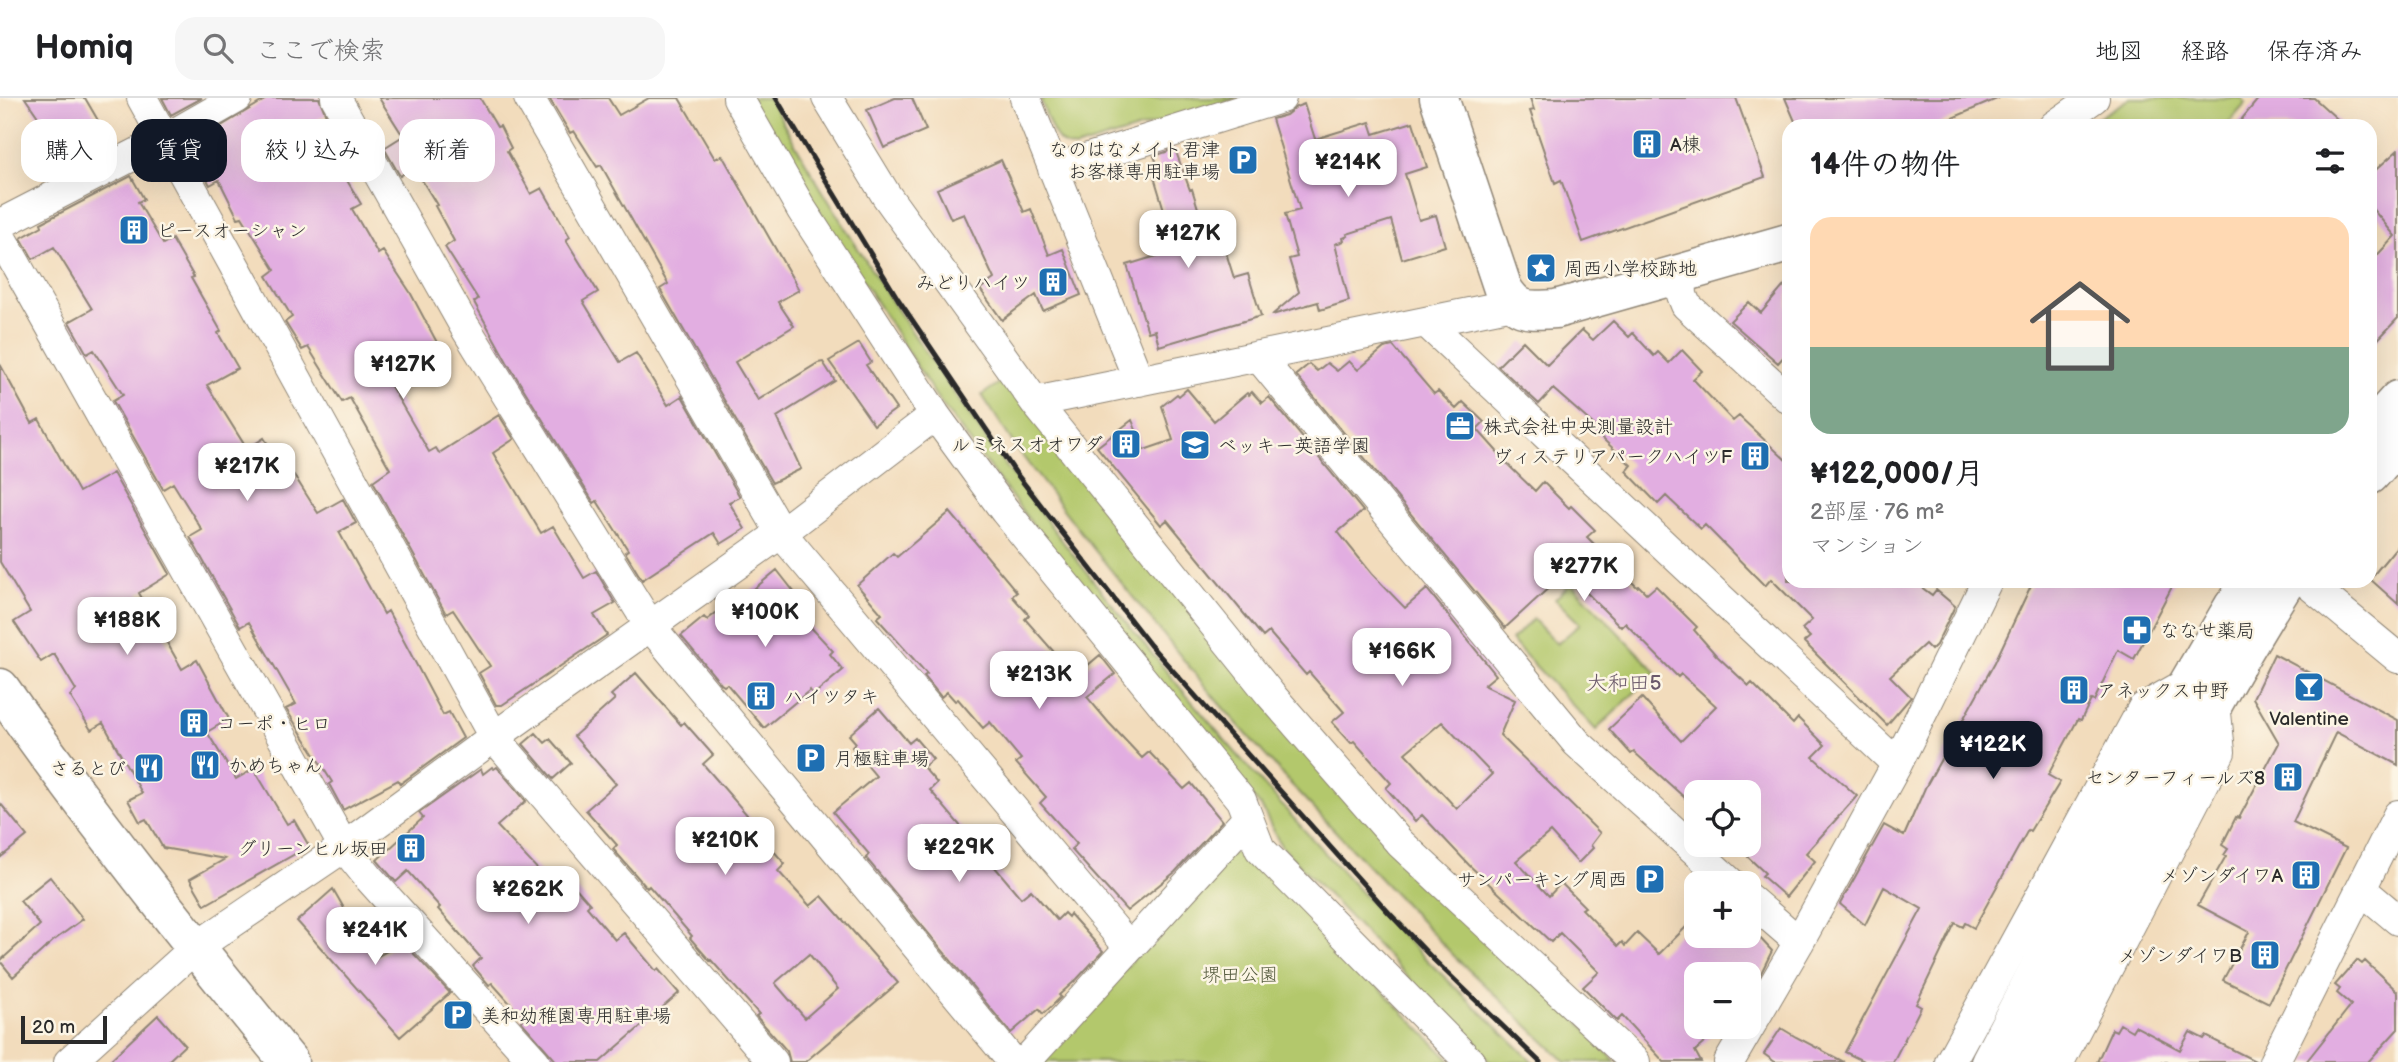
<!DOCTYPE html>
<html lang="ja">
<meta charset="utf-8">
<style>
body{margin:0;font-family:"Balsamiq Sans","Klee One",sans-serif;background:#f6f6f6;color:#202124;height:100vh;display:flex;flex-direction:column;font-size:26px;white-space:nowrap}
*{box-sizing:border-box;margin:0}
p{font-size:23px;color:#757577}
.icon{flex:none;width:38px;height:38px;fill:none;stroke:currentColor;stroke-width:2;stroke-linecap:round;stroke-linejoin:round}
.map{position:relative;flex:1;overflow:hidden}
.panel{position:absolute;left:1782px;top:21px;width:595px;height:469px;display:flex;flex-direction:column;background:#fff;border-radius:21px;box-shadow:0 7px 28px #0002}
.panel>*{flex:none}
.guide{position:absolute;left:21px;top:21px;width:665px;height:63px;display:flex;gap:14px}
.tools{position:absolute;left:1684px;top:682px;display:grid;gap:14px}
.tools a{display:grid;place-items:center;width:77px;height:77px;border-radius:14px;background:#fff;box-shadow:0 7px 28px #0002;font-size:35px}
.scale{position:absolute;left:21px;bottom:18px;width:86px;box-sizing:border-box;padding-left:7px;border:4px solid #2b2b2b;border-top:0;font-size:19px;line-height:24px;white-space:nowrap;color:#2b2b2b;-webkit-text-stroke:5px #fcf5e5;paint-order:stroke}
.price{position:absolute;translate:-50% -60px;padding:0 16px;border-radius:14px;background:#fff;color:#222;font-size:23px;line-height:46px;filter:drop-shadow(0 2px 4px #0008)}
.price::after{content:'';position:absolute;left:50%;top:42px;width:21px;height:16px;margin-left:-10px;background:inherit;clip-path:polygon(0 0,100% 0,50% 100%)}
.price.active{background:#111827;color:#fff}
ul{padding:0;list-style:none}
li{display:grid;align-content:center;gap:14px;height:371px;padding:0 28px}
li+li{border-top:2px solid #e0e0e0}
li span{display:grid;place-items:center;height:217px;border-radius:21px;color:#555}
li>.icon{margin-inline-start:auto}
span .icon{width:126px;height:126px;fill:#fffc;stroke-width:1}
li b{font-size:30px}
h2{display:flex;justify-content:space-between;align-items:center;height:84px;padding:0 28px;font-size:30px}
.tag{padding:0 24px;border-radius:21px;background:#fff;box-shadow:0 7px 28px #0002;font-size:24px;line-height:63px}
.tag.active{background:#111827;color:#fff}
header{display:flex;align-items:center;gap:42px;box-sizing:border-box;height:98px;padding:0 35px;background:#fff;border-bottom:2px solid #e0e0e0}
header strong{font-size:33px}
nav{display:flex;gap:38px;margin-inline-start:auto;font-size:24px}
.search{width:490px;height:63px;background:#f6f6f6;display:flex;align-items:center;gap:18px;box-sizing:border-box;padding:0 24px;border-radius:21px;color:#757577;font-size:26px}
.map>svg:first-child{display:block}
.green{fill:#b3c86c;stroke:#6f7a4c;stroke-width:2}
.building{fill:#e2aee1;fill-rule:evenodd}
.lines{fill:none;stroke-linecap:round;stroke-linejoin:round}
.minor-casing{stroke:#8e8474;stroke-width:32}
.tertiary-casing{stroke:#8e8474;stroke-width:41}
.minor{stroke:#fff;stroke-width:30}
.tertiary{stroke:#fff;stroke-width:38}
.rail{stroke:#2b2b2b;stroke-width:5}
.labels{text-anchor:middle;stroke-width:5;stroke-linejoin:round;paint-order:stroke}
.poi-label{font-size:19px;fill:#2b2b2b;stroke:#fcf5e5;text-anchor:start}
.park-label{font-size:19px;fill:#545a3e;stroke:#fcf5e5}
.neighbourhood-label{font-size:21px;fill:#6b596b;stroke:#fcf5e5}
</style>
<header>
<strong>Homiq</strong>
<div class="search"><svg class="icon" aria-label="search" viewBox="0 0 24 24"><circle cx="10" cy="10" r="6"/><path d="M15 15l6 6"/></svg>ここで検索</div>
<nav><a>地図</a><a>経路</a><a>保存済み</a></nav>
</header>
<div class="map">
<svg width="2398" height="964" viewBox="0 0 2398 964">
<rect width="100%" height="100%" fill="#fcf5e5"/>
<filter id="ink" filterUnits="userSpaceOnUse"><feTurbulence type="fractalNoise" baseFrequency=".0143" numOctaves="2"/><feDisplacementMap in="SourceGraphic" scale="14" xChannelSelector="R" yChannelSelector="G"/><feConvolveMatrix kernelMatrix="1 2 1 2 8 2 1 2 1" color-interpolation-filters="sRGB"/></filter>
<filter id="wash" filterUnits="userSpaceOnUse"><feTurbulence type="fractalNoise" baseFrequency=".00686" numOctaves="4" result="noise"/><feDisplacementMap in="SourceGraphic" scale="28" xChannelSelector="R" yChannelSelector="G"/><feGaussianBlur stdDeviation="1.57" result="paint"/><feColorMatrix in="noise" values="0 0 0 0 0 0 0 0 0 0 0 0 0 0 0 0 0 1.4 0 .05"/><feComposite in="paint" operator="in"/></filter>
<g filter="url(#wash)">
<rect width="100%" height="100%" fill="#f2dcbc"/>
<path class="green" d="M748,0h21c167,301 382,571 617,821 47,49 98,95 147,143h-43l-209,-216 -19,-38 -166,-199 -161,-214z
M1040,0h199l-164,50c-23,-1 -27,-32 -35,-50z
M2130,0h112l4,5 -20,23h-131l2,-7z
M1005,281l98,124 513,559h-50l-110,-104 -158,-166 -81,-91 -124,-153 -76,-99 -35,-54z
M1571,485l85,89 -60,58 -85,-90 22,-21 24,25 23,-20 -25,-25z
M1238,754l11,2 203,208h-413l192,-209z"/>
<g id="blocks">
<path class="building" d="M25,0h60l28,48 -40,21 -22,-38 -3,2z
M162,0h40l-31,17z
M268,0h51l7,17 -15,8 26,52 5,-3 19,32 -9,5 26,45 5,-3 27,41 30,56 -53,31 42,73 7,-4 3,5 60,-38 15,24 -21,14 48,80 12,-7 31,52 12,-7 19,32 -21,12 13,20 -105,70h-6l-17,-32 11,-7 -37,-56 -7,4 -73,-133 17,-12 -40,-71 -8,4 -34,-55 -6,3 -9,-15 -8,-13 7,-5 -25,-41 8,-6 -33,-53 -4,1 -19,-38 -9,5 -22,-39z
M379,0h101l17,29 3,-1 11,22 -4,3 24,43 11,-6 28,49 -4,3 32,52 -15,9 37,61 16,-9 32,52 14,-9 58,101 -11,5 16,27 -24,15 -7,-11 -72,47 -17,-28 3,-2 -31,-49 -3,2 -87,-141 -33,-60 4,-3 -33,-52 9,-6 -19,-35 2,-1 -23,-38 -14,9 -16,-28 19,-12z
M549,0h59l11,17 30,-17h30l36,61 7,-4 77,135 -21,12 16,24 -59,36 23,38 60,-37 5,-1 12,19 -58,36 24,52 -29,14 -112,-194 8,-5 -67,-119 -4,2 -23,-36 -4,2z
M895,0h17l14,32 -42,18 -17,-38z
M1530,0h206l29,79 -182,65 -22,-62 -6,3 -25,-72 4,-1z
M1785,0h214l-65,28h-137z
M2259,0h55l31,28h-109z
M1304,6l11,35 55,-17 4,12 39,-12 14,45 -22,7 14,46 17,-5 9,31 -43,13 -11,-39 -44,14 1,2 -5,2 1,3 -9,3 14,57 -29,9 -2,-8 -46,13 27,-23 -10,-33 8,-2 -12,-43 15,-4 -28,-91 14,-4 10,-8z
M1175,51l15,41 2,-1 17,55 13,-4 12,38 14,-4 13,42 -102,30 -4,-16 -7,2 -21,-67 49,-15 -24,-80 7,-2 -5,-12z
M2398,52v168l-28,30v-85l25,-27 -25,-30v-31z
M1001,62l23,52 7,-3 18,46 14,-6 18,46 -38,16 -7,-16 -34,25 -22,-31 14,-10 -30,-65 -13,5 -14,-30z
M131,78l13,23 -6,3 25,42 9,-5 22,38 -3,1 30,53 -3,2 20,35 -31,17 40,64 17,-11 25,40 5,-3 24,38 25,-14 13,24 -17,9 45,82 4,-3 55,104 6,-3 14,26 -63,46 -2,-4 -55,30 -14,-26 3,-2 -46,-73 10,-5 -47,-82 -9,5 -50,-90 12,-7 -29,-47 -10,6 -50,-88 10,-6 -29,-45 -7,4 -18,-32 23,-13 -38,-62 -21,12 -12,-21 21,-12 -1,-3z
M1788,183v71l-10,11 -48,-42 19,-19 12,11z
M1613,223l16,16 4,-4 21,23 4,-4 11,11 13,-13 20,21 -9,8 40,42 6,-5 49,46v119h125l19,14 4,-5 19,16 -19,39 -5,5 -6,-6 -35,32 21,21 -24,28 -83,-83 6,-5 -8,-8 10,-9 -41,-41 -6,7 -60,-61 -4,4 -35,-33 -8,8 -32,-33 5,-6 -40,-37 3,-3 -41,-36 -14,15 -41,-38 25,-25 24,24 35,-35 11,10z
M859,245l12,19 -5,3 30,44 -22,16 -45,-64z
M1393,248l41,48 4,-3 18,18 7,-7 21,20 -7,7 25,28 -1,1 34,33 8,-9 26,26 2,-2 24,24 -8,7 50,50 2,-1 8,8 9,-8 41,41 -3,3 22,25 33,31 3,-3 41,41 5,-6 27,27 -12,12 44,39 -51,57 9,8 -29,36 -24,-21 3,-3 -17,-16v-64h-52v15l-62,-56 -3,2 -22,-25 33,-31 39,43 35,-35 -35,-32 -3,3 -53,-54 -4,4 -55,-55 -61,56 -209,-253 13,-11 8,7 10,-8 10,8 12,-10 9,9 26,-22z
M0,266l32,59 7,-4 40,73 34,-19 57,101 -31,19 43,76 15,-9 32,59 -22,13 29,47 18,-10 33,55 7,-4 15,26 -104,59 -15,-26 35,-20 -62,-11 -17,-29 -6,3 -12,-22 14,-7 -39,-70 -12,7 -21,-34 6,-6 -22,-36 -13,8 -27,-40 16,-10 -30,-50z
M1187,291l27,32 33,-28 2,2 3,-3 10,11 7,-6 94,114 -25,21 34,42 33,34 22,-19 69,86 -12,10 31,15 -15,35 100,98 -9,12 2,3 -15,15 -28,-31 -34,29 33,35 12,-13 24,24 -3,2 36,37 4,-4 3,4 12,-13 22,21 37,-37v19h51l4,5 6,-6 15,16 -12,24h-64v52h26l-27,24 6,11h-37l-42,-46 -5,5 -34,-34 16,-15 -39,-39 -9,9 -82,-77 -47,-50 -7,6 -29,-33 5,-5 -37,-42 -3,2 -19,-21 12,-10 -35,-40 -3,3 -37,-43 -6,5 -96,-117 -6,5 -64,-78 35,-27 12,30 29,-10 -11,-34 15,-12 2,2zM1442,624l50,52 -35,35 -52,-56z
M950,414l67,80 -5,4 17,19 -4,4 50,57 25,-21 15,19 -28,23 22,26 33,35 7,-6 35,37 7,-6 31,38 -47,51 -48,39 -56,-62 6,-5 -37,-41 6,-6 -30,-34 5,-4 -31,-37 -7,6 -25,-29 -3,2 -8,-9 -6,5 -17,-21 3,-2 -50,-56 5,-4 -25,-29 36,-32 4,4z
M2398,447v59l-28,-25z
M777,472l36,46 -7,6 27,29 -3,3 13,16 -30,25 -3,-5 -46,38 -37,-44 -3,2 -3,-2 -40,-48 23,-19 3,3 28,-22 3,4z
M2033,483h142l-41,78 -16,-9 -24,51 -3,-1 -10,20 -3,-1 -30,56 12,7 -30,49 -2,-1 -54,98 -9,-5 -2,4 -8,-4 -39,81 5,3 -28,55h-28l-20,-10 77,-143 -38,-22 -19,38 -25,-21 44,-79 20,11 21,-48 70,-126z
M2274,556l124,66v45l-62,-33 -43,90 53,26 -77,155 -46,-23 26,-48 -51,-27 28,-49 -2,-1 4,-6 -6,-4 14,-28 3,1 40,-75 -26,-45z
M636,575l45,52 3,-3 29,33 -10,9 65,75 -3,2 20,23 -7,7 32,35 12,-10 76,87 -93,79h-15l-3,-11 -31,-35 3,-2 -48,-54 -1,1 -20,-23 2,-2 -43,-50 -2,2 -34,-39 4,-4 -31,-35 30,-26 -42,-48 41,-37 -4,-4zM809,856l29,35 -33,29 -30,-35z
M879,610l30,35 6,-5 18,21 -10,8 14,16 -7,7 91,108 10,-8 26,30 7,-7 4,4 2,-3 33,37 -26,28 -18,16 2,2 -9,9 -9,8 -4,-5 -28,24 -145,-175 3,-4 -36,-42 43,-36 -24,-29 4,-4 -7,-8z
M536,635l9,10 5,-4 21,24 -18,16 -30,-35z
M492,669l2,2 3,-2 29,34 -29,25 59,63 12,-10 22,25 -3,3 28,33 9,-7 32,38 2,-2 21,24 -79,69h-43l-36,-41 3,-2 -32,-36 -3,2 -16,-19 8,-8 -43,-49 2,-2 -32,-36 -12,11 -19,-22 46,-42 -4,-5 62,-44 2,5z
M0,705l27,33 -27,22z
M50,779l33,42 -30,22 -40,36 -13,-16 40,-36 -20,-24z
M333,791l40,70 30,-17 47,51 -50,44 -103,-116z
M2357,862l5,4 3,-3 33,31v37l-30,33h-62l45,-57 -14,-12 3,-4 -5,-4z
M158,917l27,30 -18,17h-59z
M2120,926l12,7 3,-5 45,24 10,-18 14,7 2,-3 51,26h-160l15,-33 4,2z
M1781,930l15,9 48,25h-69l-11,-8z"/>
</g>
</g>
<g filter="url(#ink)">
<use href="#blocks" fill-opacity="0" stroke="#8e8474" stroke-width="2"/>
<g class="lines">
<g class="minor-casing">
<path id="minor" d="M142,0l352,639 279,325
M336,0l129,229 185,299 363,436
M529,0l252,435 348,414
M738,0l64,112 133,205 70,96 236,289 19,49 210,213
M827,0l59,97 149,207 235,292 130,149 235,219
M1025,0l114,283
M2054,28l40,-28
M1053,71l228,-71
M0,126l165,-85 72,-41
M0,138l344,611 25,31 166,184
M1681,175l1,22 4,10 102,93
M1426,224l471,442
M1258,258l319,387 155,141
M1035,304l478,-98
M2305,483l93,77
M2361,791l37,31
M1748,800l51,44
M69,964l126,-114 149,-101 150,-110 287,-204 154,-118
M1025,964l223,-244
M1729,964l70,-120 98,-178 90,-183
M1950,964l193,-354 46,-26
M2059,964l161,-310 -5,-49
M2274,964l124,-247"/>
</g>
<g class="tertiary-casing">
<path id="tertiary" d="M1439,0l64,191c16,25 26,21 53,20l232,-66
M2370,333l28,-31
M2370,377l28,-32
M0,590c90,129 189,252 289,374
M1990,964l199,-380 44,-75 19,-26
M2027,964c83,-162 162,-327 259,-481"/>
</g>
<use href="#minor" class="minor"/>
<use href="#tertiary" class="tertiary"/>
<path class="rail" d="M776,0l122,201 117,173 135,173 240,269 44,46 106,102"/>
</g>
</g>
<defs>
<g id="building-square" transform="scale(1.575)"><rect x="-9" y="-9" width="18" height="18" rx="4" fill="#1f6fb2" stroke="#fcf5e5"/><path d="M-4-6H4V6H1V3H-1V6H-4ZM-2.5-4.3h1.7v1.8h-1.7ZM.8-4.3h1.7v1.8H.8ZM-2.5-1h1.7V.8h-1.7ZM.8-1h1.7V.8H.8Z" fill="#fff"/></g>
<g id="parking-square" transform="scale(1.575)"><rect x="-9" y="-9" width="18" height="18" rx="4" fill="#1f6fb2" stroke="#fcf5e5"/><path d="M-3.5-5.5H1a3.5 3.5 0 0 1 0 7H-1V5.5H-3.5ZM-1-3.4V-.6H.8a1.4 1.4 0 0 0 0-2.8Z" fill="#fff"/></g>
<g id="sight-square" transform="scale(1.575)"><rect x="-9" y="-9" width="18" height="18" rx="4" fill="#1f6fb2" stroke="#fcf5e5"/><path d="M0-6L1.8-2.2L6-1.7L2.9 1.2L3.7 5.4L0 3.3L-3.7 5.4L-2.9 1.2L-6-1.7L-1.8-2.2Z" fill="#fff"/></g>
<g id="office-square" transform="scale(1.575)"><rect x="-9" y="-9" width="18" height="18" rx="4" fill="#1f6fb2" stroke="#fcf5e5"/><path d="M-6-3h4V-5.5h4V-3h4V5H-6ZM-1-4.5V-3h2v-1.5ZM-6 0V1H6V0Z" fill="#fff"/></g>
<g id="school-square" transform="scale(1.575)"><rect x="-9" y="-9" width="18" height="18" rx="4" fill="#1f6fb2" stroke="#fcf5e5"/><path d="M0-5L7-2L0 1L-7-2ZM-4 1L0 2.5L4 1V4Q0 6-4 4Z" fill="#fff"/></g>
<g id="pharmacy-square" transform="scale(1.575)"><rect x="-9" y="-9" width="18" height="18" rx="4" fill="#1f6fb2" stroke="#fcf5e5"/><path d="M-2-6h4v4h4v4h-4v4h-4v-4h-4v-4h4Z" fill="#fff"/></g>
<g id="bar-square" transform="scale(1.575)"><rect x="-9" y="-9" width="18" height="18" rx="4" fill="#1f6fb2" stroke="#fcf5e5"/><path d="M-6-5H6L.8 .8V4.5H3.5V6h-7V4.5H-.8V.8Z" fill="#fff"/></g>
<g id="restaurant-square" transform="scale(1.575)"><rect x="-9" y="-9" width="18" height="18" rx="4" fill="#1f6fb2" stroke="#fcf5e5"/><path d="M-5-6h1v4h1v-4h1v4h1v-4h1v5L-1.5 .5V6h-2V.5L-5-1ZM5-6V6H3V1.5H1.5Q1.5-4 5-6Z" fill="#fff"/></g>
</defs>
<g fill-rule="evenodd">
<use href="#building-square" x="1647" y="46"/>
<use href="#parking-square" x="1243" y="62"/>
<use href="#building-square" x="134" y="132"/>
<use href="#sight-square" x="1541" y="170"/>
<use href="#building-square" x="1053" y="184"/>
<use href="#office-square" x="1460" y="328"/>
<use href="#building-square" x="1126" y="346"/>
<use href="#school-square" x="1195" y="347"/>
<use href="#building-square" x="1755" y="358"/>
<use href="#pharmacy-square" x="2137" y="532"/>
<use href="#bar-square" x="2309" y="589"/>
<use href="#building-square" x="2074" y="592"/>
<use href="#building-square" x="761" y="598"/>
<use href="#building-square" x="194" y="625"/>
<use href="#parking-square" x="811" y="660"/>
<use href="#restaurant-square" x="205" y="667"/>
<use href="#restaurant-square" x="149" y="670"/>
<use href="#building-square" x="2288" y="679"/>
<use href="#building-square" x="411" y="750"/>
<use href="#building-square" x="2306" y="777"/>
<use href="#parking-square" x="1650" y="781"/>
<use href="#building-square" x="2265" y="857"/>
<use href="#parking-square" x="458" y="917"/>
</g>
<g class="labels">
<g class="poi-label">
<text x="1670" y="53">A棟</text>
<text x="1220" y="58" text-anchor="end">なのはなメイト君津<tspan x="1220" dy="22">お客様専用駐車場</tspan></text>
<text x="157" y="139">ピースオーシャン</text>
<text x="1564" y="177">周西小学校跡地</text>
<text x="1030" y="191" text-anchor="end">みどりハイツ</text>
<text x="1483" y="335">株式会社中央測量設計</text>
<text x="1103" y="353" text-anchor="end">ルミネスオオワダ</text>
<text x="1218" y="354">ベッキー英語学園</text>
<text x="1732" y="365" text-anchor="end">ヴィステリアパークハイツF</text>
<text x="2160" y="539">ななせ薬局</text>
<text x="2097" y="599">アネックス中野</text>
<text x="784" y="605">ハイツタキ</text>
<text x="2309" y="627" text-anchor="middle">Valentine</text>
<text x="217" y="632">コーポ・ヒロ</text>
<text x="834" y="667">月極駐車場</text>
<text x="228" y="674">かめちゃん</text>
<text x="126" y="677" text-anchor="end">さるとび</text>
<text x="2265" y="686" text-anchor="end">センターフィールズ8</text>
<text x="388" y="757" text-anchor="end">グリーンヒル坂田</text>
<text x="2283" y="784" text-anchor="end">メゾンダイワA</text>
<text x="1627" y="788" text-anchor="end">サンパーキング周西</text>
<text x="2242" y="864" text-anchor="end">メゾンダイワB</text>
<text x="481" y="924">美和幼稚園専用駐車場</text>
</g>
<g class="park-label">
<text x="1240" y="883">堺田公園</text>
</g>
<g class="neighbourhood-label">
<text x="1624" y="592">大和田5</text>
</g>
</g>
</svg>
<div class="tools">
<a><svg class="icon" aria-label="locate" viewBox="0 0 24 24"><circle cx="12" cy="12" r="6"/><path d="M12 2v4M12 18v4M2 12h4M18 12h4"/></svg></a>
<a>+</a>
<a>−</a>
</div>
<div class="scale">20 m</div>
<b class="price" style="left:1348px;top:101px">¥214K</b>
<b class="price" style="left:1188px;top:172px">¥127K</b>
<b class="price" style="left:403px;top:303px">¥127K</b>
<b class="price" style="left:247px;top:405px">¥217K</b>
<b class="price" style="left:1584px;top:505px">¥277K</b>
<b class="price" style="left:765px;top:551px">¥100K</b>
<b class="price" style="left:127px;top:559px">¥188K</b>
<b class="price" style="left:1402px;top:590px">¥166K</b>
<b class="price" style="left:1039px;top:613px">¥213K</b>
<b class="price active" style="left:1993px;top:683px">¥122K</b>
<b class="price" style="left:725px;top:779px">¥210K</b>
<b class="price" style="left:959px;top:786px">¥229K</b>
<b class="price" style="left:528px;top:828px">¥262K</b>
<b class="price" style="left:375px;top:869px">¥241K</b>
<div class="guide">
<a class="tag">購入</a>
<a class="tag active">賃貸</a>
<a class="tag">絞り込み</a>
<a class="tag">新着</a>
</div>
<section class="panel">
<h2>14件の物件<svg class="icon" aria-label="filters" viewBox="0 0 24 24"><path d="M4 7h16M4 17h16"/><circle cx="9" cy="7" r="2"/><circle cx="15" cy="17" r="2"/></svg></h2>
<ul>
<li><span style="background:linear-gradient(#ffd9b3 60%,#7fa58c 0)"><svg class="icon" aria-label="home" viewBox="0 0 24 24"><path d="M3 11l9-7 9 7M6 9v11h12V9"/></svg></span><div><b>¥122,000/月</b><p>2部屋 · 76 m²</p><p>マンション</p></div></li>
</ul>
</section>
</div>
